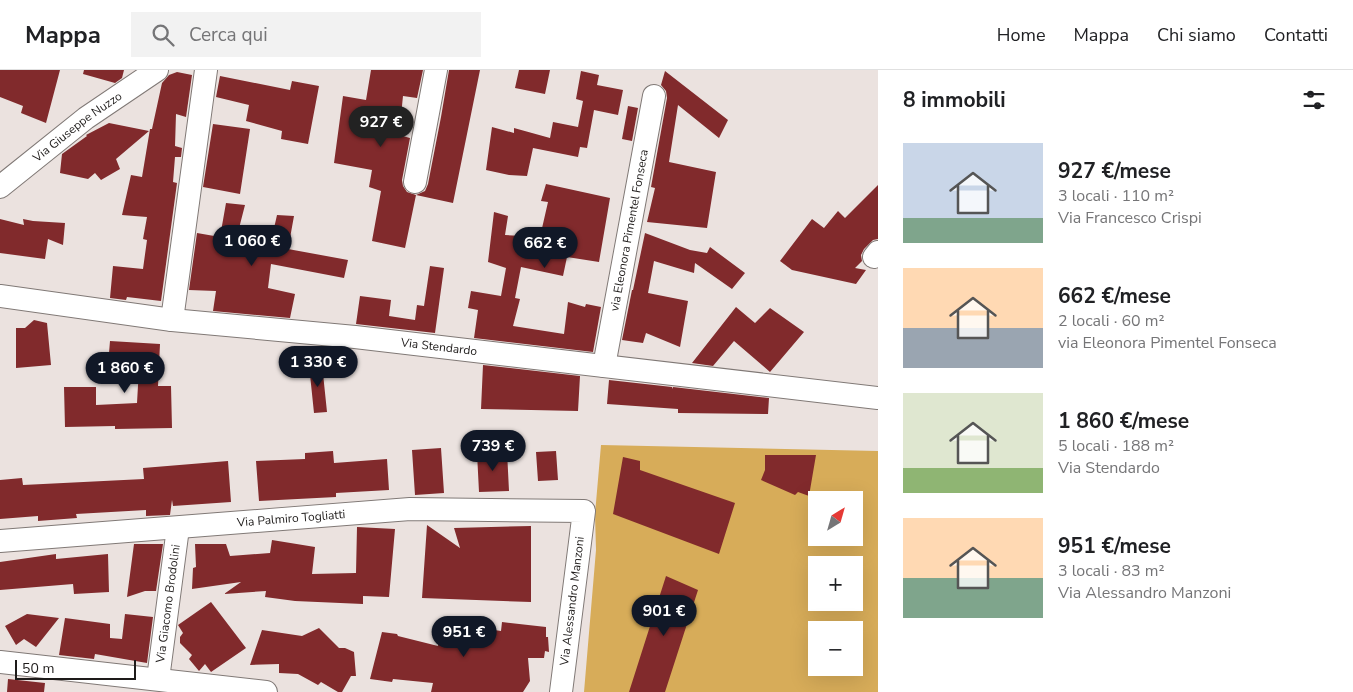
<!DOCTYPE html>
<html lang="it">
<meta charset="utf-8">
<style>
body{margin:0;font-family:"Nunito Sans",sans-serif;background:#f2f2f2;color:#202124;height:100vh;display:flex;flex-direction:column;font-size:19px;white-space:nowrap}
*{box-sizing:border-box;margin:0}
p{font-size:16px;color:#757577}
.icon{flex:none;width:28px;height:28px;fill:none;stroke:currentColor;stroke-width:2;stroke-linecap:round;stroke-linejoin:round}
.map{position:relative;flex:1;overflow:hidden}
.drawer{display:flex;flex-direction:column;background:#fff;width:475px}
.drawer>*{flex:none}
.needle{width:32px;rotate:37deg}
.fabs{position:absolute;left:808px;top:421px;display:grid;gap:10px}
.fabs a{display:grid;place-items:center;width:55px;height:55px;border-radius:0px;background:#fff;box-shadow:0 5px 20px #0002;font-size:25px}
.scale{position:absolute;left:15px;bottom:12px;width:121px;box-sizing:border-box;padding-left:5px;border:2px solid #1e1b1a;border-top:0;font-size:14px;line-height:18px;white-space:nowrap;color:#1e1b1a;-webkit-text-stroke:4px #fff;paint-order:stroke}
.price{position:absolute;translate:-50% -42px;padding:0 11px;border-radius:18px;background:#111827;color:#fff;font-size:16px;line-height:32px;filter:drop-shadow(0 1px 2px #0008)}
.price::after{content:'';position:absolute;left:50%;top:30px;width:15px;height:11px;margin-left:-8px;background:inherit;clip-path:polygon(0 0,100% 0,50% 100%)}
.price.current{background:#222;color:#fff}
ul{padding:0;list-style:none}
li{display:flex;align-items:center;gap:15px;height:125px;padding:0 25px}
li span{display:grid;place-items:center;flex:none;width:140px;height:100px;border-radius:0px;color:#555}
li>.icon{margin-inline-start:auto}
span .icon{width:60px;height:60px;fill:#fffc;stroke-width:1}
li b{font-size:21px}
h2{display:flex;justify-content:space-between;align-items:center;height:60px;padding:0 25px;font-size:21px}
header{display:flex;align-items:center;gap:30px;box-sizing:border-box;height:70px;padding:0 25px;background:#fff;border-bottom:1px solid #e0e0e0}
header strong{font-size:24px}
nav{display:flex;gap:28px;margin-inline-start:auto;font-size:18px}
.search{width:350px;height:45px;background:#f2f2f2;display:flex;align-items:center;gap:12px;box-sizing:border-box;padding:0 18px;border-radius:0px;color:#757577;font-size:19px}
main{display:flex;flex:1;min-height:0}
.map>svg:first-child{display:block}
.green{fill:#d7ac59;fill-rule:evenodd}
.building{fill:#812a2c}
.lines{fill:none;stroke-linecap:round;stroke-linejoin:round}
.minor-casing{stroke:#807976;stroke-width:24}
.minor{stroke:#fff;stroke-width:22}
.labels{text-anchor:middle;stroke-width:5;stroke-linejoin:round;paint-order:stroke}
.street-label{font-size:12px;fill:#1e1b1a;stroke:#fff}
</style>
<header>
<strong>Mappa</strong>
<div class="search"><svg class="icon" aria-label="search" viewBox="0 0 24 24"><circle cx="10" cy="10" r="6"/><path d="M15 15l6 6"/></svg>Cerca qui</div>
<nav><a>Home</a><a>Mappa</a><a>Chi siamo</a><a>Contatti</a></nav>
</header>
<main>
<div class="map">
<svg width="878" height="622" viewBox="0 0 878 622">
<rect width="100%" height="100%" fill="#ebe2df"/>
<path class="green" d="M601,375l277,6v241h-294l12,-142 -1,-36zM816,430h38v38h-38zM816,495h38v37h-38zM816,560h38v38h-38z"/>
<path class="building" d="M0,0h60l-14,53 -25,-10 2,-7 -23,-9z
M84,0h40l-2,8 -7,5 -32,-9z
M371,0h52l-6,28 -14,-2 -4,39 11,3 -8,42 1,6 4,6 9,3 -11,53 -33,-7 9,-50 -12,-4 3,-17 -38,-7 9,-67 23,4z
M449,0h31l-27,133 -37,-8 9,-4 3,-7 13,-67z
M519,0h31l-5,24 -30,-6z
M581,1l18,4 -2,10 26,5 -5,25 -24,-5 -7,38 -7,-1 -2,10 -45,-9 -6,28 -18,-1 -23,-5 6,-43 22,6v-5l36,10 3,-16 25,5 5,-26 -7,-2z
M665,1l63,49 -9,18 -41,-33 -9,57 47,10 -9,56 -60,-6 8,-34 -4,-1 16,-89 -1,-7 -5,-6z
M177,2l15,3 -6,42 -10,-3 -1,32 7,2 -1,9h-6l-2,25 4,1 -16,118 -34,-4 -1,3 -16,-2 3,-32 30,3 4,-29 -4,-1 4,-22 -25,-2 9,-40 11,2 8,-48h2l10,-46 7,-8z
M220,6l70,14 2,-9 27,5 -11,58 -27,-5 1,-8 -36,-10 3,-16 -33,-8z
M628,36l10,2 -6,33 -10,-2z
M109,53l40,8 -33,28 4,10 -19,11 -6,-7 -7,6 -28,-6 2,-19 25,-18 -1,-1z
M213,54l37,5 -10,65 -37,-7z
M546,114l64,14 -11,64 -32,-5 -4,19 -42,-9 -6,31 5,1 -7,27 51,8 4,-32 17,5 1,-3 15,3 -8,45 -119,-14 4,-28 -10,-2 3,-17 30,5 5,-28 -18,-6 6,-50 14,4 -3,19 35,2 8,-35 -7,-1z
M878,115v54l-5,1 -9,9 -3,6 1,6 -7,7 11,2 -10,14 -64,-14 -12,-9 32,-42 12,9 14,-17 7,7z
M226,133l19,2 -9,35 34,6 7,-31 17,1 -6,33 60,11 -4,18 -73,-14 -3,24 27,6 -5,24 -77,-7 3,-20 -27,-1 8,-57 23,4z
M0,149l24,6 -1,-6 10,2 32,2 -2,22 -15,-6 -3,20 -45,-6z
M645,163l45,17 17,3 3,-6 35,26 -13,16 -37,-26 -1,10 -40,-12 -6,32 40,8 -8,46 -34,-14 -3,10 -21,-3 10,-50h1z
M430,196l14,2 -9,65 -79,-9 4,-28 31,4 -2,16 26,4 2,-15 7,1z
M736,237l19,16 15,-15 34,24 -34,40 -36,-31 -21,25 -21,-3z
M34,250l13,3 4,42 -35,3v-40h9z
M110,271l50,3 -2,42h13l1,42 -57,1v-3l-50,1 -1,-40h32v18l41,-2 2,-35 -31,-3z
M322,294l5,48 -13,1 -5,-48z
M483,295l97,11 -2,35 -97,-2z
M609,310l63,7v2l1,-2 96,11 -1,16 -90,-1v-4l-71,-5z
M441,378l3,45 -29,2 -3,-45z
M333,381l1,12 53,-4 2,31 -53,3v4l-77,4 -3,-40 49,-2v-6z
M507,381l2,40 -30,1 -2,-39z
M556,381l2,29 -20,1 -2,-29z
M765,385h51l-7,41 -11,-4 -3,3 -34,-15 4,-10z
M623,387l17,4v9l95,33 -16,51 -106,-40z
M228,391l3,41 -58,4 -1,-6 -2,15 -24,1v-6l-70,4 1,4 -39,3v-5l-38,3v-39l22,-2 1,7 121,-6 -1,-11z
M427,455l33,23 -6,-20 77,-2v76l-109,-4z
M357,457l38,2 -6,68 -26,-1v8l-68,-3 -30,-4 1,-6 -42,3 17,-12 -49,7 1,-21 3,-1 -1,-23h31l4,12 40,-3 2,-13 43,7 -3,27 44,-1z
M134,474h29l-7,47h-11l-18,6z
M56,484v5l52,-5 1,38 -35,2 -1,-10 -73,6v-28z
M666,506l32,14 -33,102h-36z
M211,532l35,46 -35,24 -6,-8 -6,7 -10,-12 3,-4 -12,-12v-6l3,-4 -5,-8z
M27,544l32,4 -23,29 -12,-8 -8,6 -11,-19z
M125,544l28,3 -6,46 -52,-9 -1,5 -35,-4 6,-37 45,6v14l12,1z
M441,552l60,9 1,-9 44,5v10h2l1,15 -4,-1 -1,7h-16l2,23 -7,11h-92l2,-9 -40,-4 -1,3 -22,-3 12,-47 15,2 1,2 40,10z
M319,558l20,20h6l9,4 2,24h-5l-9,16h-4l-17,-10 -3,3 -20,-11 -19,-1v-9l-29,1 12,-35 40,6z
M8,609l37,4 -1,9h-37z"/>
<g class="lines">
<g class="minor-casing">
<g id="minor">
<path d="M415,112l21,-112"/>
<path id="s1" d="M0,117l86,-69 71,-48"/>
<path d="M874,187l4,-5"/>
<path id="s2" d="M0,226l172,24 183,17 523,61"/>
<path d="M172,250l34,-250"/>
<path id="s3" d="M604,296l50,-270"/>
<path id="s4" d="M0,471l410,-32 174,2 -23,181"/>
<path d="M0,592l266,30"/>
<path id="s5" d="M158,609l20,-151"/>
</g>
</g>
<use href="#minor" class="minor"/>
</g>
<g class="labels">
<g class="street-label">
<text dy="4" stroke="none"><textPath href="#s1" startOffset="98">Via Giuseppe Nuzzo</textPath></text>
<text dy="4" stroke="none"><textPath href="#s3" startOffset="138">via Eleonora Pimentel Fonseca</textPath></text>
<text dy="4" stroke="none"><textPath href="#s2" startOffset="442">Via Stendardo</textPath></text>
<text dy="4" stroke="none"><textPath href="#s4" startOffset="292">Via Palmiro Togliatti</textPath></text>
<text transform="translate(572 531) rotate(-83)" y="4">Via Alessandro Manzoni</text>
<text dy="4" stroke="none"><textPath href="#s5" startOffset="76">Via Giacomo Brodolini</textPath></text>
</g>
</g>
</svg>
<div class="fabs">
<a><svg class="needle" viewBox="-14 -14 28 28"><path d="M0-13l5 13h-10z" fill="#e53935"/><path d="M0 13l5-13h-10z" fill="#757577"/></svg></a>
<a>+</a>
<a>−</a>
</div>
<div class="scale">50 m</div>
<b class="price current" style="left:381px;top:78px">927 €</b>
<b class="price" style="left:252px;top:197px">1 060 €</b>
<b class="price" style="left:545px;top:199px">662 €</b>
<b class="price" style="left:318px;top:318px">1 330 €</b>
<b class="price" style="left:125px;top:324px">1 860 €</b>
<b class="price" style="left:493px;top:402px">739 €</b>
<b class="price" style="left:664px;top:567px">901 €</b>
<b class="price" style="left:464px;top:588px">951 €</b>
</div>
<section class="drawer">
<h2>8 immobili<svg class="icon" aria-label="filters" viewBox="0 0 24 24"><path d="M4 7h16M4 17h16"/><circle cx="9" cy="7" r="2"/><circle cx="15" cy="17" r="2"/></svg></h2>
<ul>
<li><span style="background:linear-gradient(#c9d6e8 75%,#7fa58c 0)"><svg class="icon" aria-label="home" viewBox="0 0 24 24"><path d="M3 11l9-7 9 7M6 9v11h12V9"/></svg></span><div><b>927 €/mese</b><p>3 locali · 110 m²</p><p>Via Francesco Crispi</p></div></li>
<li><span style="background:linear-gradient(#ffd9b3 60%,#9aa5b1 0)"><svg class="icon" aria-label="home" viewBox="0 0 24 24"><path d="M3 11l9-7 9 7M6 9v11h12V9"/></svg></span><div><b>662 €/mese</b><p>2 locali · 60 m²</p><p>via Eleonora Pimentel Fonseca</p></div></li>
<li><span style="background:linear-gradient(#dfe7d0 75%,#8fb573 0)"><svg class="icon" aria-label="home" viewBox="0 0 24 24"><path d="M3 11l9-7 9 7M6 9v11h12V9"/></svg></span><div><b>1 860 €/mese</b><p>5 locali · 188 m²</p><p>Via Stendardo</p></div></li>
<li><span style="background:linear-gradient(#ffd9b3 60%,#7fa58c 0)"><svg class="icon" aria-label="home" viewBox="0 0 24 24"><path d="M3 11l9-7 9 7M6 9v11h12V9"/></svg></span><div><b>951 €/mese</b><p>3 locali · 83 m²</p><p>Via Alessandro Manzoni</p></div></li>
</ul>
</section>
</main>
